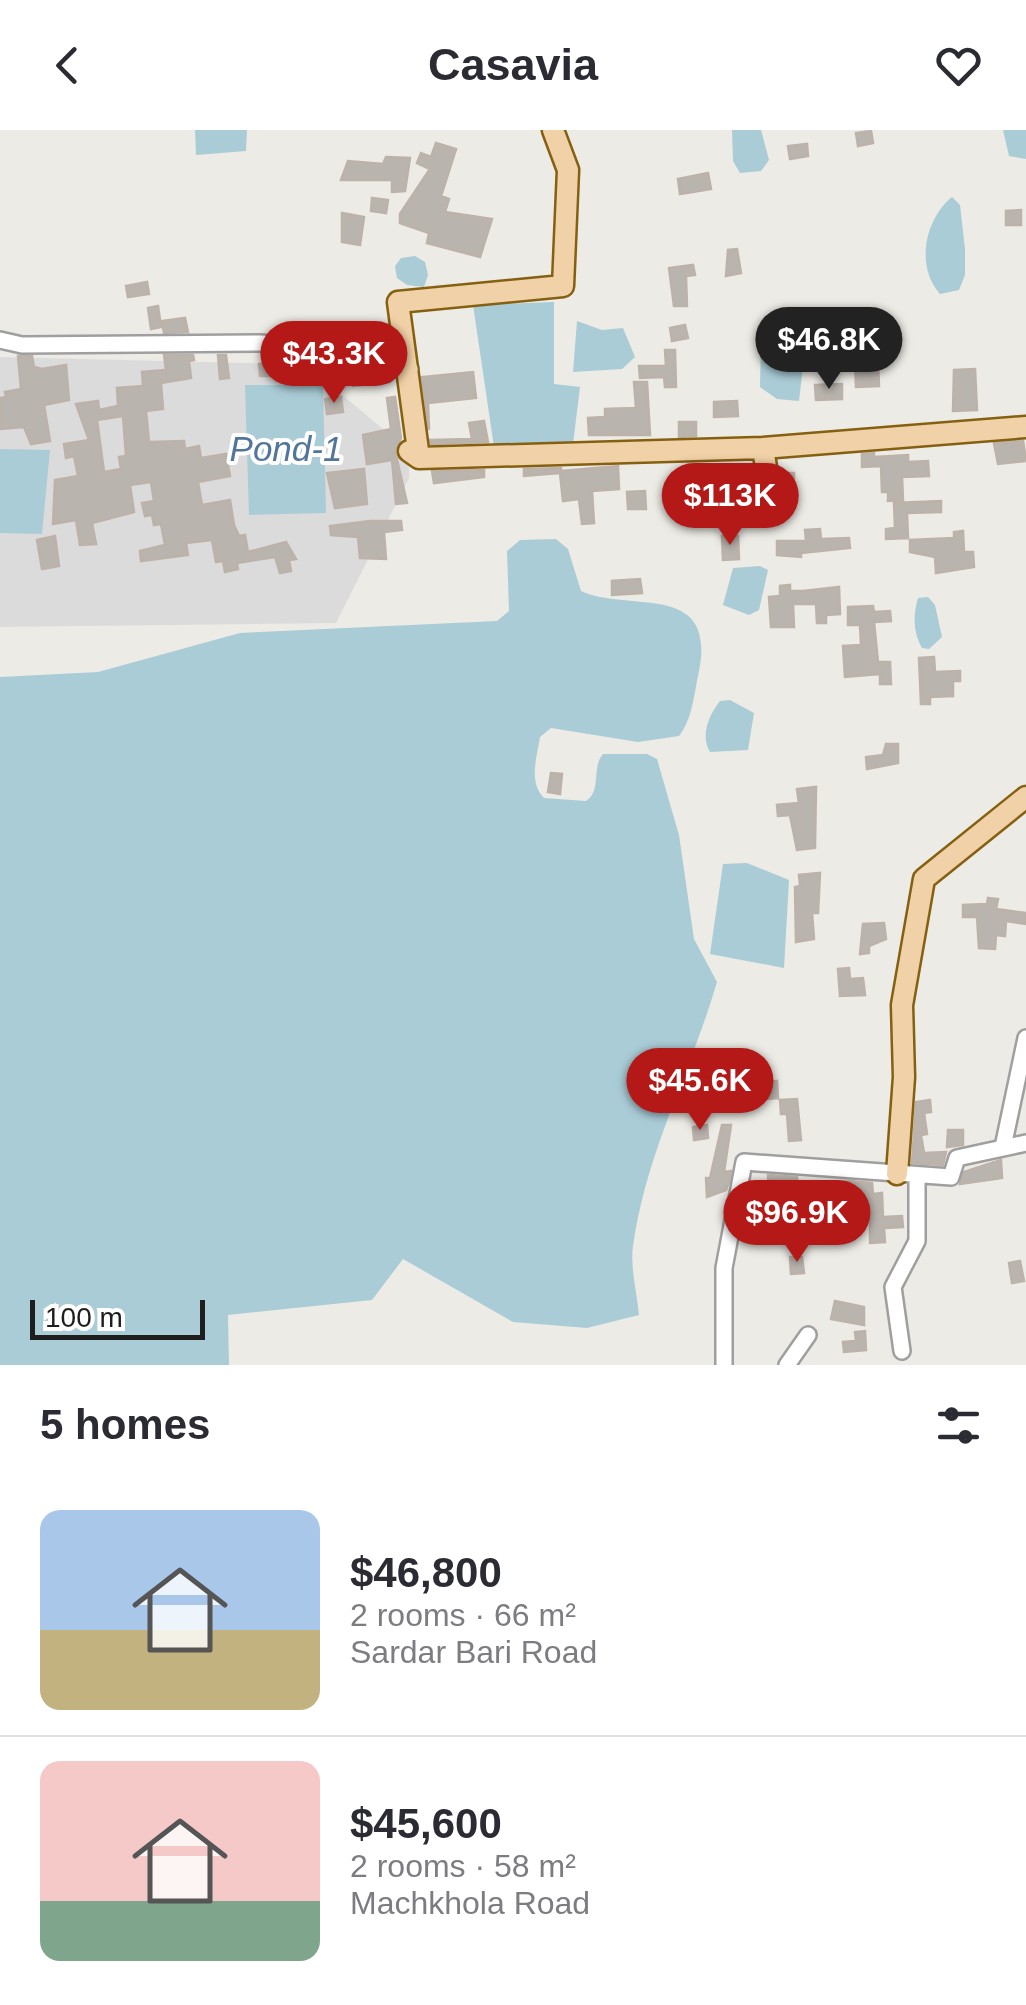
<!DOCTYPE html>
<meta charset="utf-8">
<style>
body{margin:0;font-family:Arial,sans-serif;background:#f2f2f3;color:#2b2b33;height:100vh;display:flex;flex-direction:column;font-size:38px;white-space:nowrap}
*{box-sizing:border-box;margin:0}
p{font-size:32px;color:#7c7c81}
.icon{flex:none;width:55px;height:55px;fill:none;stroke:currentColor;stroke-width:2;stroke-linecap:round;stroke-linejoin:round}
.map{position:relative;height:1235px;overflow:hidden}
.panel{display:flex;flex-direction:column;background:#fff;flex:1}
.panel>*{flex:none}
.scale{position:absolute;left:30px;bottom:25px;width:175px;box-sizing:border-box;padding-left:10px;border:5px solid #1e1e1e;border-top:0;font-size:28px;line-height:35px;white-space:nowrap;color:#1e1e1e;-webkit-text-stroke:8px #fff;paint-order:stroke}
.price{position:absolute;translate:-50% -85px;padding:0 22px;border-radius:35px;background:#b41817;color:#fff;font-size:32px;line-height:65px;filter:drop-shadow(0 2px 5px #0008)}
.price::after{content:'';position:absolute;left:50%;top:60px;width:30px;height:22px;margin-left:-15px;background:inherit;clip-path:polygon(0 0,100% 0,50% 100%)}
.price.active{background:#222;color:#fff}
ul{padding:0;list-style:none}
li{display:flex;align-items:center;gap:30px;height:250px;padding:0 40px}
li+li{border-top:2px solid #e1e1e2}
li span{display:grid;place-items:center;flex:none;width:280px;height:200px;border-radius:20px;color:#555}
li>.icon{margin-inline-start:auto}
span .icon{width:120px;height:120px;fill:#fffc;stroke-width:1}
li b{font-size:42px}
h2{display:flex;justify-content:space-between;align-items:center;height:120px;padding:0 40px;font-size:42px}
header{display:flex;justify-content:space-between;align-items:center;height:130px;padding:0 40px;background:#fff;font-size:45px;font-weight:800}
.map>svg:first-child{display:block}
.residential{fill:#dcdbdb}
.water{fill:#aaccd6}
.building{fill:#bab4ae;stroke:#bdb2a9;stroke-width:2.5;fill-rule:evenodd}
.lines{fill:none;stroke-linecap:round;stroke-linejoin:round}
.minor-casing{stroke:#9f9f9f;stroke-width:20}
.major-casing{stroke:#866011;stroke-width:25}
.minor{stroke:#fff;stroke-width:15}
.major{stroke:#f1d1a7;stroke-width:20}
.labels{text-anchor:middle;stroke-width:8;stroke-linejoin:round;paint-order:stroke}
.water-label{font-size:35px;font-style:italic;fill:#52769b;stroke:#fff}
</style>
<header><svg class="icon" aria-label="back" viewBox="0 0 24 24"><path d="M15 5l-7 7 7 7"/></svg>Casavia<svg class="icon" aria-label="heart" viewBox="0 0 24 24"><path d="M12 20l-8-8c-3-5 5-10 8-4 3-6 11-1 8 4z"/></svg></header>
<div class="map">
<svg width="1026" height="1235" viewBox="0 0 1026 1235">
<rect width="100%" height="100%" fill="#edebe5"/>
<path class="residential" d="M0,227l323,8 3,16 83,70v27l-73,145 -336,4z"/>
<path class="water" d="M195,0h52l-1,21 -50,4z
M732,0h29l8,30 -8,11 -21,2 -7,-12z
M1003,0h23v29l-17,-3z
M952,67l8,8 5,44v26l-6,15 -19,4c-25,-28 -15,-75 12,-97z
M415,126l10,6 3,13 -4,12 -17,-2 -10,-7 -2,-12 6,-8z
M554,172v82l26,3 -7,57 -79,3 -21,-142z
M577,191l25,9 21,-2 12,29 -13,12 -49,3z
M770,203l24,11 9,22 -4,35 -22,-2 -17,-12 1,-50z
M245,255h78l3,128 -77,2z
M0,319l50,1 -8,84 -42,-1z
M556,409l12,10 13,42c47,22 136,-11 118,80 -5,22 -6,47 -20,65l-41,6 -87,-14 -11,9c-3,20 -12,45 4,61l42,3c16,-10 5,-33 17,-47h44l10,5 22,76 15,104 23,43c-26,89 -71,171 -84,264 -3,21 4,47 6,69l-52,13 -74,-6 -110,-63 -31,41 -144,15 1,50h-229v-688l98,-5 142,-39 257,-12 12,-10 -2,-60 13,-11z
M760,436l8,4 -9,40 -10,5 -26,-10 10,-37z
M928,467l7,8 7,32 -13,12 -7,-1c-9,-16 -9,-33 -4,-50z
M730,570l24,13 -6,37 -38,2c-10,-17 -1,-37 10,-51z
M747,733l42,17 -5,88 -74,-14 13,-90z"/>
<path class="building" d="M871,1l2,12 -15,3 -2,-13z
M436,13l20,6 -15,47 8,3 -4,13 47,7 -12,38 -53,-14 2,-10 -29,-10v-9l30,-45 -13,-6 4,-10 10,4z
M807,14l1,12 -18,3 -2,-13z
M386,27l24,1 -5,33 -13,1v-12h-51l7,-19 35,3z
M708,43l3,16 -31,5 -2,-15z
M372,68l16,2 -2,13 -15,-2z
M1021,80v15h-15v-14z
M342,83l22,4 -4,28 -18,-3z
M737,119l4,24 -15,3 2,-26z
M693,135l2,10 -9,1 1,30h-13l-5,-38z
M147,152l2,12 -21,3 -2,-11z
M158,176l3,21 -10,2 -3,-21z
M185,188l3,14 -24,1 -2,-12z
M685,195l3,13 -16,3 -2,-13z
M665,220h10l1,37h-11l-1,-10 -24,1 -1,-12h27z
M164,225h29l1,5 -5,1 2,17 -30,5 2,26 -17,2 3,31 35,-1 1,8 14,-3 2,12 25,-4 4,22 -32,6 4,23 28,-5 4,25 5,11 6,-1 3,17 38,-10 10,17 -7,1 2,11 -11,2 -5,-16 -38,6 1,6 -13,3 -2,-11 -7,1 -4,-22 -26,3 2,12 -47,6 -1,-10 25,-6 -4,-21 -7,1 -2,-10 -7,1 -3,-13 12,-2 -3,-19 -21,3 4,27 -42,11 4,21 -16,1 -4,-25 -23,4 2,-44 23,-4 -4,-20 -8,2 -2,-14 25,-4 -13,-36 22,-3 1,9 19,-4 -1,-18 26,-2 -1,-14 24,-2zM123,286l3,40 -7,1 2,12 -17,3 -7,-52z
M218,225h8l3,23 -9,1z
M18,226h14l2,11 8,2 24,-4 3,35 -25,5 6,36 -19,3 -7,-17 -24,2v-31l6,-1 -1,-5 16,-3z
M288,228l1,5 9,-1 1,5 12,-1 1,10h-52l-1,-12z
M878,232l1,24 -23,1 -1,-24z
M383,238l6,3 1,11 -37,4 -2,-14z
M975,239l2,41 -24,1 1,-41z
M473,242l3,26 -48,5 1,27 -7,-53z
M634,252h13l3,53h-61l-1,-17 17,-1v-8l31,-1z
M842,254v15l-26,1 -1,-15z
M341,267l2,15 -16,2 -2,-15z
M395,267l6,41 -6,13 12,52 -11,1 -4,-44 -25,4 -4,-29 28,-6 -4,-31z
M737,271l1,15 -24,1v-15z
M484,291l4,21 -57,2 -1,-4 42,-1 -3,-16z
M679,292h17v14l-17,1z
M1023,311l3,20 -28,3 -4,-21z
M874,323v4l34,-2v7l20,-1 1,15 -27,1 1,23 -15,1v-9h-6l-1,-26 -19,1v-13z
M618,336l1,23 -27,2 2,32 -12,1 -3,-25 -16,2 -3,-28 -36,3v-7l37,-1v3z
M364,339l3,35 -32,4 -8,-35z
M484,340v7l-50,6 -2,-12z
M782,343h12v17l-11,1z
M754,359v11h-19v-10z
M645,361l1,18h-18l-1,-17z
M941,371v11l-34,1 1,25 -22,1v-10l9,-1 -1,-25z
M370,391h31l1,9 -18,2 2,27 -26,-1 -2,-21 -27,-2 -1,-9z
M820,399l1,10 28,-1 1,10 -49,5v4l-24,-2v-14h29l-1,-11z
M963,401l1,21h9l1,15 -38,6 -1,-16 -25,-5v-12l44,-2v-6z
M55,406l4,30 -17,3 -5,-29z
M722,406h16l1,23 -16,1z
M640,449l2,14 -30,2v-14z
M790,455v6h13l36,-4 1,27 -14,1v8h-9l-1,-19h-23l1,23h-23l-2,-30 11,-1v-10z
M873,476l1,6 16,-1 1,10 -17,1 4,40h12l1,22h-11v-10l-35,3 -2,-31 18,-1 -1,-20h-12v-18z
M934,527l1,15 25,-1v10h-7v15l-23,1v7h-9l-2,-46z
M886,614h12v19l-31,6 -1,-12 17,-2z
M551,643l11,1 -2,20 -12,-2z
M816,657l-1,61 -18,2 -7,-35 -12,1 -1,-11 22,-2 -2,-14z
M820,743l-2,40h-6l2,26 -18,3 -1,-55 5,-1 -1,-11z
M988,768l10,1 -2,10 30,4v11l-20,-3 -1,15 -9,-1 -1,14 -16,-1 -2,-31h-14v-12l24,-1z
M884,793l2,16 -17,7v7l-9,1 3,-30z
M849,838l1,11 13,-1 2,17 -25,1 -2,-27z
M777,951l1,17 -26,2 -1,-15z
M797,969l4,41 -12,1 -2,-27h-6l-1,-14z
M930,970l1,12 -7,1 3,21 -6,1 3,18 22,-1 -3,13 -31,-2 4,-61z
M707,995l1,13 -14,2 -1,-13z
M722,995h9l-7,47 7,-1 -2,11 -3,8 -19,7 -1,-19h4z
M948,1000h15v15l-16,2z
M1001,1030l1,18 -42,6 4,-12z
M768,1045l29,2 1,8 11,-1 1,18 -41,-4z
M847,1051l25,2 1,11 9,-1 1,24 19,-1 1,11 -19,1 1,14 -15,1v-39l-21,4 1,19h-32l-5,-22 15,-1v-9l21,-1z
M790,1127h12l2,16 -13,1z
M1020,1131l4,20 -12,2 -3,-20z
M835,1171l29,6v18l-33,-6z
M865,1201l1,19 -22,2 -1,-10 13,-1 -1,-9z"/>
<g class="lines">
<g class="minor-casing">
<path id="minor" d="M0,210l22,5 238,-2 113,8 37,18
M1003,1017l23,-109
M902,1221l-9,-64 24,-46v-65
M724,1235v-97l20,-106 207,15 6,-19 69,-15
M787,1235l21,-30"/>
</g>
<g class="major-casing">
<path id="major" d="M763,318l8,52
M409,321l10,7 344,-10 263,-21
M419,328l-21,-156 165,-16 5,-116 -15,-40
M897,1044l7,-97 -2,-72 22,-126 102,-82"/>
</g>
<use href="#minor" class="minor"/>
<use href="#major" class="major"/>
</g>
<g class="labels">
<g class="water-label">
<text x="286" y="331">Pond-1</text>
</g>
</g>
</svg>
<div class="scale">100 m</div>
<b class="price active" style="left:829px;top:262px">$46.8K</b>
<b class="price" style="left:334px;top:276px">$43.3K</b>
<b class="price" style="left:730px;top:418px">$113K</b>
<b class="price" style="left:700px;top:1003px">$45.6K</b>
<b class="price" style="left:797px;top:1135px">$96.9K</b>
</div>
<section class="panel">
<h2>5 homes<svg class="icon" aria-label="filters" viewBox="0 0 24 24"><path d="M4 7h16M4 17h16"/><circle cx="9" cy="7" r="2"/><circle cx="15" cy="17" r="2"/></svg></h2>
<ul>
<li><span style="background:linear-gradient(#a9c7e8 60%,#c2b280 0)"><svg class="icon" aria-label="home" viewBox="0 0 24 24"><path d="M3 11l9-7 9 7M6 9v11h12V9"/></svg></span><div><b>$46,800</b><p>2 rooms · 66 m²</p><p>Sardar Bari Road</p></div></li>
<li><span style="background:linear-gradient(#f6c9c9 70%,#7fa58c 0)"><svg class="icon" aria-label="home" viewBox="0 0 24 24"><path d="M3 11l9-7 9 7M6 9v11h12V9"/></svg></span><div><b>$45,600</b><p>2 rooms · 58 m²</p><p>Machkhola Road</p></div></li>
</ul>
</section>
